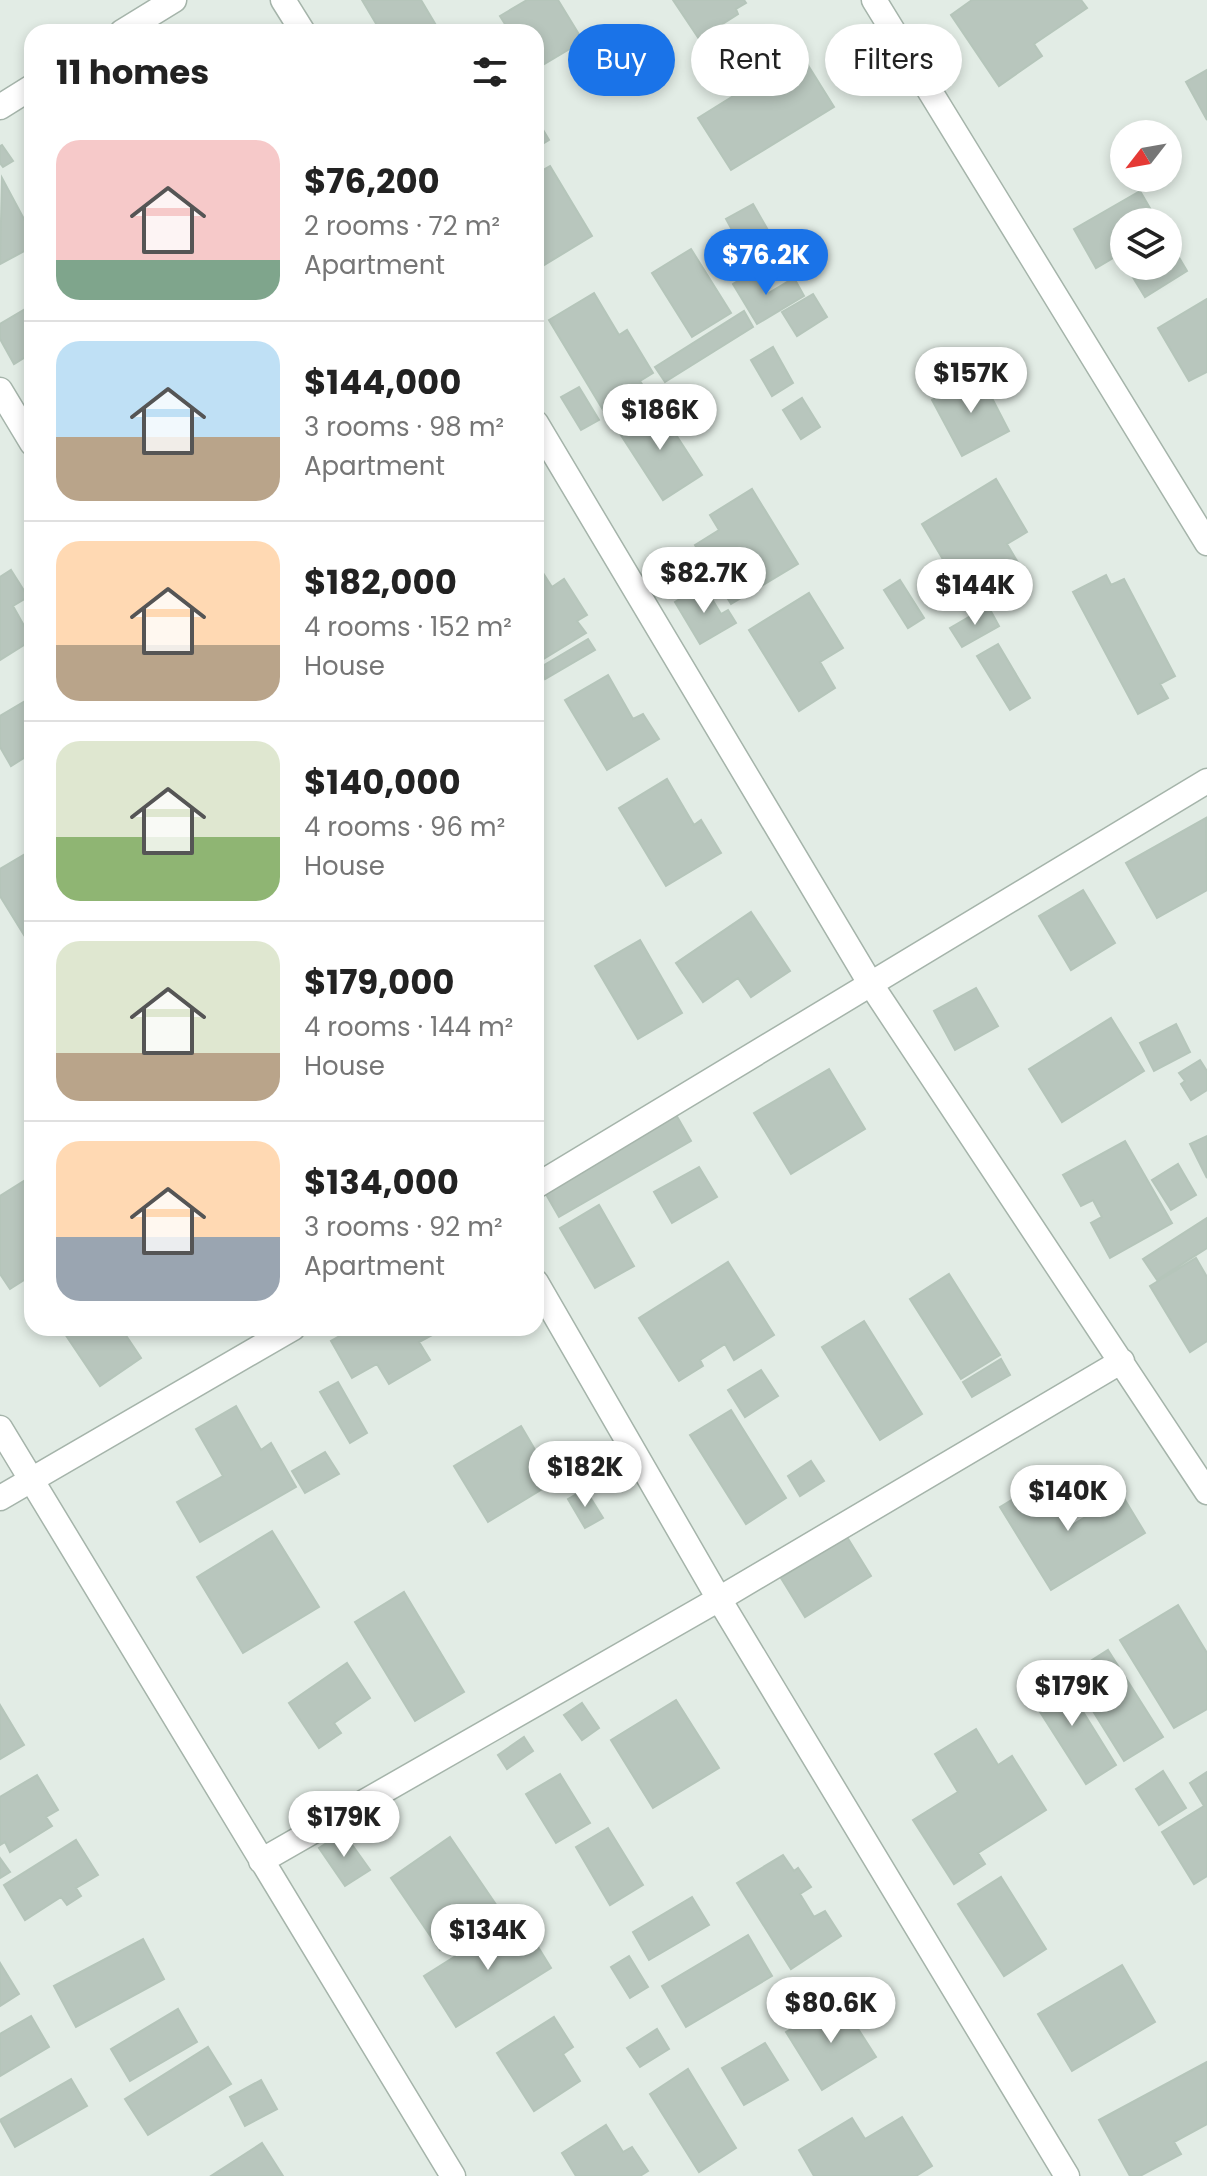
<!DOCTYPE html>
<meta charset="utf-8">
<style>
body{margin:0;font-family:Poppins,sans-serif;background:#f2f2f2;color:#222;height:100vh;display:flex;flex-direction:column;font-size:30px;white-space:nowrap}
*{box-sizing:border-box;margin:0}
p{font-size:26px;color:#767676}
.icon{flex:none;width:44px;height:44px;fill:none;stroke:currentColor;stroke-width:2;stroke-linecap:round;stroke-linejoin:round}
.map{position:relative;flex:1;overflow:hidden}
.sheet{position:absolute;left:24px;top:24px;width:520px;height:1312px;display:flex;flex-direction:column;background:#fff;border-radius:24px;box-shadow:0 4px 12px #0003}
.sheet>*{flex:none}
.guide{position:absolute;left:568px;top:24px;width:518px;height:72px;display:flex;gap:16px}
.needle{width:52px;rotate:239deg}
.fabs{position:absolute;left:1110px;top:120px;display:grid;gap:16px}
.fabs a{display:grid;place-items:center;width:72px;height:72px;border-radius:50%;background:#fff;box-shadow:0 4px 12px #0003;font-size:40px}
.price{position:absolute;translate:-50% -68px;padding:0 18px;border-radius:28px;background:#fff;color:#222;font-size:26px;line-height:52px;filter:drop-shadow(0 2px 4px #0008)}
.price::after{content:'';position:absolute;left:50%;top:48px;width:24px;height:18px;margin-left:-12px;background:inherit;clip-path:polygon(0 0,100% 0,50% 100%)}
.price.current{background:#1a73e8;color:#fff}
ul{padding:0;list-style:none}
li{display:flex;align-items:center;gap:24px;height:200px;padding:0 32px}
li+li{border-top:2px solid #e0e0e0}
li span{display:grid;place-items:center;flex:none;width:224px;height:160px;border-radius:24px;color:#555}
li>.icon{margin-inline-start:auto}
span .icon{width:96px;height:96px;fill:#fffc;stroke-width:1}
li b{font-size:34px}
h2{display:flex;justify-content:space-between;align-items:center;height:96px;padding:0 32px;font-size:34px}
.tag{padding:0 28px;border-radius:36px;background:#fff;box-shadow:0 4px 12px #0003;font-size:28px;line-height:72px}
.tag.current{background:#1a73e8;color:#fff}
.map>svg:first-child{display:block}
.building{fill:#b8c6bd;stroke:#b5c5ba;stroke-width:2}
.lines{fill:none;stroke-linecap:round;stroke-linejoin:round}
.minor-casing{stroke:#a5b4aa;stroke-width:27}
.minor{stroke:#fff;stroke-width:24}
</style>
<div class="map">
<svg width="1207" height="2176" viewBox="0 0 1207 2176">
<rect width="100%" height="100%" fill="#e2ece5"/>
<path class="building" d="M362,0h59l19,32h-59z
M527,0h31l25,41 -47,28v-37h-26l-10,-16z
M673,0h71l2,3 -10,6 2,5 -39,25z
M972,0h109l6,8 -53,36 8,12 -43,30 -48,-71z
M801,54l33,53 -103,63 -33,-52z
M1207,70v50l-21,-38z
M536,118l13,22 -13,8z
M2,145l11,16 -10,6 -3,-4v-17z
M550,166l42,70 -56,34v-96z
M2,178l30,56v13l-32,17z
M1140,191l18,31h-34v40l-4,-8 -24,14 -22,-39z
M753,204l16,28 -27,16 -16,-29z
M1168,239l19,32 -42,26 -19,-31h42z
M691,249l40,64 -39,24 -40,-64z
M754,271l13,23 27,-16 10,18 -47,28 -24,-40z
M594,293l25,42 8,-5 26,43 -13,8 3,5 -40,24 -54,-90z
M813,294l14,23 -30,19 -15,-24z
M1207,299v73l-18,9 -31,-53z
M32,305v48l-18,11 -14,-25v-15z
M744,311l9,16 -88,55 -10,-15z
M773,347l20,36 -21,13 -21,-36z
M980,375l29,56 -47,25 -30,-56z
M579,387l20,33 -18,10 -20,-33z
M802,398l18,29 -19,12 -18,-29z
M656,404l46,71 -39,25 -46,-71z
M996,479l31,53 -20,12 20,34 -54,32 -51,-86z
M752,489l46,75 -67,40 -36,-59 24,-15 -9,-15z
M536,562l16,25 12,-8 23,36 -10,6 9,12 -49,30z
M11,570l17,27 -15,9 19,34 -32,20v-83z
M1106,575l5,10 13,-6 51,97 -15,8 8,14 -30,16 -65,-122z
M900,580l24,38 -16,10 -24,-38z
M703,584l18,30 7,-4 8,13 -36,21 -25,-42z
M809,593l34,55 -23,14 15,26 -36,23 -50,-81z
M988,606l11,20 -37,21 -12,-19z
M588,639l7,11 -50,29 -6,-11z
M998,644l32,54 -20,12 -33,-54z
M608,675l25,44 10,-5 16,25 -52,31 -42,-70z
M32,697v56l-21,13 -11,-19v-31z
M667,779l27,46 7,-5 20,33 -55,33 -47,-78z
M1206,818l1,72 -50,28 -31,-55z
M32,850v98l-32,-52v-27z
M1083,890l32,53 -44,27 -32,-54z
M751,912l39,59 -39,26 -13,-19 -35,24 -27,-39z
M640,940l42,73 -44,26 -43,-73z
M976,988l22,38 -43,24 -21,-39z
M1111,1018l33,53 -82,51 -33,-53z
M1176,1024l14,28 -36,19 -14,-28z
M1200,1060l7,11v19l-16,10 -10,-16 4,-3 -6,-8z
M829,1069l36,60 -74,45 -37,-61z
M675,1113l16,28 -132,76 -16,-28z
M1207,1136v42l-17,-34z
M1125,1141l47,82 -62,35 -19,-35 11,-6 -9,-17 -12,6 -18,-31z
M1178,1164l18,31 -25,15 -19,-30z
M699,1167l18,30 -45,26 -18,-31z
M24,1181l8,13v81l-22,14 -10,-15v-78z
M599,1205l35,61 -39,22 -35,-60z
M1207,1218v30l-50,32 -14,-21z
M1196,1258l11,19v64l-17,11 -40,-66z
M728,1262l46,73 -40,25 -9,-16 -25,16 3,6 -24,15 -40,-63z
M949,1274l51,81 -39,24 -51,-80z
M864,1321l58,93 -42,26 -58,-93z
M61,1328h60l20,30 -41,28z
M354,1328h77l3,6 -15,8 11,18 -41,24 -12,-20 -25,14 -21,-37z
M1001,1359l9,16 -38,22 -9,-15z
M761,1370l17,26 -33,21 -17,-27z
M338,1382l29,51 -17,10 -30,-51z
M236,1406l25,44 10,-7 25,44 -96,55 -23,-40 46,-26 -27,-47z
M731,1410l55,88 -40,26 -56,-89z
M521,1426l33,56 -66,40 -34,-56z
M325,1452l14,22 -34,19 -13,-22z
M811,1461l13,20 -24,15 -12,-20z
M1045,1480l27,45 50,-30 23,38 -94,57 -51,-83z
M585,1489l18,29 -18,10 -17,-29z
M272,1531l47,76 -76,46 -46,-76z
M847,1537l24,39 -66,41 -24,-39z
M404,1592l60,100 -49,29 -60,-99z
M1178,1605l29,48v56l-33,19 -54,-88z
M1108,1650l55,87 -39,24 -54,-87z
M347,1663l23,35 -36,25 7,10 -22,15 -30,-45z
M1059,1673l57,92 -30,19 -58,-91z
M676,1700l43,68 -66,40 -42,-68z
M582,1703l17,25 -17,12 -18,-25z
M0,1705l24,40 -24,14z
M976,1729l22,36 14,-9 34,54 -68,43 7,11 -31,20 -41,-64 45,-28 -23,-38z
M524,1737l9,14 -26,18 -9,-14z
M1163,1771l23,37 -27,17 -23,-36z
M1207,1772v104l-13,8 -32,-52 42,-26 -14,-23z
M560,1774l30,49 -34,20 -30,-49z
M37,1775l21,35 -12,7 6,9 -42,26 -5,-10 -5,3v-48z
M608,1828l35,57 -33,20 -34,-58z
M343,1832l27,38 -25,16 -26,-38z
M450,1837l49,72 -59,41 -49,-72z
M76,1840l22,35 -22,13 5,8 -14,9 -6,-8 -36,23 -21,-35z
M783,1855l11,16 4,-3 13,19 -11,7 14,23 11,-6 16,25 -50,33 -54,-86z
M0,1858l10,14 -10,6z
M1001,1877l45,72 -42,27 -46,-72z
M692,1897l17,28 -60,35 -16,-28z
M519,1916l32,52 -95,59 -32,-51z
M748,1935l24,41 -86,51 -24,-41z
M143,1939l21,40 -88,48 -22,-41z
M629,1956l19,31 -18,11 -19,-31z
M0,1963l19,31 -19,12z
M1122,1965l33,57 -83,49 -34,-57z
M839,1999l37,58 -54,33 -36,-58z
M178,2009l19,33 -67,39 -19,-32z
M31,2016l18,31 -49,29v-42z
M554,2017l19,30 -10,7 17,27 -46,30 -37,-58z
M657,2029l12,20 -29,18 -13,-19z
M765,2043l23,37 -44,25 -22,-37z
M208,2047l23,37 -83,51 -23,-36z
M1207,2062v62l-33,18 7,12 -41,22h-10l-31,-56z
M688,2069l48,79 -37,24 -49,-78z
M71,2079l16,27 -72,41 -15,-27z
M261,2080l16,29 -32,17 -15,-29z
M902,2117l30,49 -16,10h-102l-15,-26 53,-32 13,21z
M606,2125l17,27 9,-5 16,24 -8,5h-64l-14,-23z
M262,2143l21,33h-72z"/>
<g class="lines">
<g class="minor-casing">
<path id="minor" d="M283,0l20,32
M874,0l333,543
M122,32l52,-32
M0,107l32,-20
M0,390l32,53
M536,423l334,560 337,509
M536,1186l671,-405
M536,1282l183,317 348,577
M0,1428l453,748
M0,1498l293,-170
M261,1861l458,-262 403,-238"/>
</g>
<use href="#minor" class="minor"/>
</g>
</svg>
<div class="fabs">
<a><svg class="needle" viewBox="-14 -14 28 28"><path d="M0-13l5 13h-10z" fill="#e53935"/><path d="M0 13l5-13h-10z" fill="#767676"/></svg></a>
<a><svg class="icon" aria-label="layers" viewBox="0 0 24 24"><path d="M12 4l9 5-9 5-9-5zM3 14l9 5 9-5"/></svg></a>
</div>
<b class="price current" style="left:766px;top:297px">$76.2K</b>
<b class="price" style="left:971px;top:415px">$157K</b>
<b class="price" style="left:660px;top:452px">$186K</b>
<b class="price" style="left:704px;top:615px">$82.7K</b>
<b class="price" style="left:975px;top:627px">$144K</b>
<b class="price" style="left:585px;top:1509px">$182K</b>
<b class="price" style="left:1068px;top:1533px">$140K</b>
<b class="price" style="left:1072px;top:1728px">$179K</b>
<b class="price" style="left:344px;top:1859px">$179K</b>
<b class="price" style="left:488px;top:1972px">$134K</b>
<b class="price" style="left:831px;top:2045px">$80.6K</b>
<div class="guide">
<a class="tag current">Buy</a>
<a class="tag">Rent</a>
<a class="tag">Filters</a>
</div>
<section class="sheet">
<h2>11 homes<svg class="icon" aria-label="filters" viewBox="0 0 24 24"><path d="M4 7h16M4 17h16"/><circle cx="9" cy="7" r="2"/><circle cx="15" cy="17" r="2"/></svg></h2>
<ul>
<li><span style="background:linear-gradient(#f6c9c9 75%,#7fa58c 0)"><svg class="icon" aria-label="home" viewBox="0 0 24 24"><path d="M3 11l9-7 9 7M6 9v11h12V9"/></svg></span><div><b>$76,200</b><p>2 rooms · 72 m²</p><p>Apartment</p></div></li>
<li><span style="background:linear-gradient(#bfe0f5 60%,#b9a48a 0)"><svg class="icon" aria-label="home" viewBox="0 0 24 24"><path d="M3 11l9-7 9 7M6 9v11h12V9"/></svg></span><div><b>$144,000</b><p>3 rooms · 98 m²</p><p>Apartment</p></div></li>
<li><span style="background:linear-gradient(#ffd9b3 65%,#b9a48a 0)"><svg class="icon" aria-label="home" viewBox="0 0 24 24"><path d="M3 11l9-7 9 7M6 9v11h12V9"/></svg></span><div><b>$182,000</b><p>4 rooms · 152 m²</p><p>House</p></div></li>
<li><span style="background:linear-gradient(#dfe7d0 60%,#8fb573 0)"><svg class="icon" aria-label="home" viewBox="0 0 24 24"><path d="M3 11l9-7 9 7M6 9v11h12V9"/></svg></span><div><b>$140,000</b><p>4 rooms · 96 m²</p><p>House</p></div></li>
<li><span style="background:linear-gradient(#dfe7d0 70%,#b9a48a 0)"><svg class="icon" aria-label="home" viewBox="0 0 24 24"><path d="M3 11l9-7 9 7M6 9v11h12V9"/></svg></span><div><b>$179,000</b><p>4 rooms · 144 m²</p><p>House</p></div></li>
<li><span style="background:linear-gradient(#ffd9b3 60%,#9aa5b1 0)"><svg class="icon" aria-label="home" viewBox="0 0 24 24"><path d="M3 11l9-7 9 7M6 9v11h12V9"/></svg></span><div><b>$134,000</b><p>3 rooms · 92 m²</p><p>Apartment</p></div></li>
</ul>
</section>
</div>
